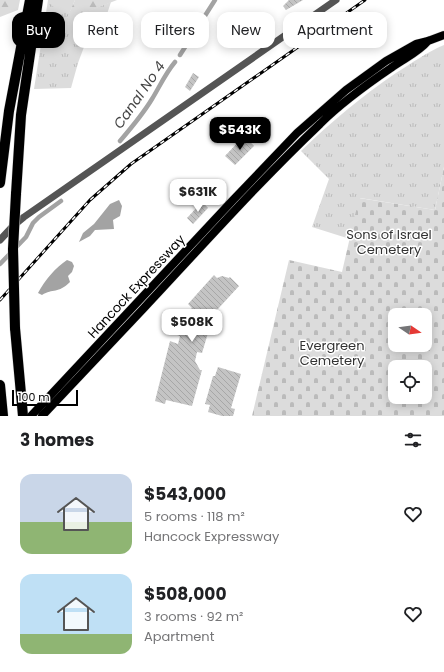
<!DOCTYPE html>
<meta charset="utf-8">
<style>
body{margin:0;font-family:Poppins,sans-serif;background:#f2f2f2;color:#202124;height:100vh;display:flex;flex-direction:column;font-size:15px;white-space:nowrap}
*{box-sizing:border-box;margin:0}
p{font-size:13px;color:#757577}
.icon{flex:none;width:22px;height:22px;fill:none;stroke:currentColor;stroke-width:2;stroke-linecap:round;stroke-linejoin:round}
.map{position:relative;height:416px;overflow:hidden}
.sheet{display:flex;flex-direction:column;background:#fff;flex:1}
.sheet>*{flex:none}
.hud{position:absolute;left:12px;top:12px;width:420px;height:36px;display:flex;gap:8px}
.needle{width:26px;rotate:103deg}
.tools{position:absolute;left:388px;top:308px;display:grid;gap:8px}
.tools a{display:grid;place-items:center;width:44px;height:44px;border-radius:8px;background:#fff;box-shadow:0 2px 10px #0003;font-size:20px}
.scale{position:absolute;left:12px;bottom:10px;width:66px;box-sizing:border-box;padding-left:4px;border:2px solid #000;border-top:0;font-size:11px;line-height:14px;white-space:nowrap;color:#000;-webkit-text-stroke:3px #fff;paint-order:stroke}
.price{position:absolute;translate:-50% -34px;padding:0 9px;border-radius:8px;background:#fff;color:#222;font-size:13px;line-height:26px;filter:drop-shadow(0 1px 2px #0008)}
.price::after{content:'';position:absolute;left:50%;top:24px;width:12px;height:9px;margin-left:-6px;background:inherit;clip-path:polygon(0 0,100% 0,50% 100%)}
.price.current{background:#000;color:#fff}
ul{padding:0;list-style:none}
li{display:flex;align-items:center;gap:12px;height:100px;padding:0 20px}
li span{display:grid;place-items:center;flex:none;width:112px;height:80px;border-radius:12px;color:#555}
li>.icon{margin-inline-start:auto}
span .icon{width:48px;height:48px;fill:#fffc;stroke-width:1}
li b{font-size:17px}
h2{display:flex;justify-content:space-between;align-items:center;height:48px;padding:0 20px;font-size:17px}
.tag{padding:0 14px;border-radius:12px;background:#fff;box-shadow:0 2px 10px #0003;font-size:14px;line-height:36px}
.tag.current{background:#000;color:#fff}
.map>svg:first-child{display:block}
.grass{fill:url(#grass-tufts)}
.forest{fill:url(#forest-firs)}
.cemetery{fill:url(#cemetery-stones);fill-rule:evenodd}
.water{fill:#a3a3a3}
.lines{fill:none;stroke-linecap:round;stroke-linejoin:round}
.canal{stroke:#a3a3a3;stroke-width:4.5}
.building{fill:url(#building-back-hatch)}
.primary-casing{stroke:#dbdbdb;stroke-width:9}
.motorway-casing{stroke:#dbdbdb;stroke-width:11}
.tertiary{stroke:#555;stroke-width:7}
.primary{stroke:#000;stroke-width:8}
.motorway{stroke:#000;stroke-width:10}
.rail-casing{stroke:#000;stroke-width:3}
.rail{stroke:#fff;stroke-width:1.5;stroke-dasharray:4.5;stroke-linecap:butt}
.motorway-bridge-casing{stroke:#dbdbdb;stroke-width:11;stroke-linecap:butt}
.motorway-bridge{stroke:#000;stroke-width:10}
.labels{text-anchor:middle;stroke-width:3;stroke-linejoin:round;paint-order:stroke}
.park-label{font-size:13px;fill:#333;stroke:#fff}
.street-label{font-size:13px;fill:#000;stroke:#fff}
.water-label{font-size:14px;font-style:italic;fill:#444;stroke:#fff}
</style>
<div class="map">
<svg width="444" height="416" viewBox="0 0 444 416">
<defs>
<pattern id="grass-tufts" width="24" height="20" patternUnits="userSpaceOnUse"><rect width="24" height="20" fill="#dcdcdc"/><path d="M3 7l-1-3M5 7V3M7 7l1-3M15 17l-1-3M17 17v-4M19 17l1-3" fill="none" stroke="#bbb"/></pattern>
<pattern id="forest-firs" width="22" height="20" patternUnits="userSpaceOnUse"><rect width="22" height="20" fill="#dcdcdc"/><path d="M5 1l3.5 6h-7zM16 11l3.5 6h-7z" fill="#bbb"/></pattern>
<pattern id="cemetery-stones" width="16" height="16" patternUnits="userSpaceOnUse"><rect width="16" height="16" fill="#dcdcdc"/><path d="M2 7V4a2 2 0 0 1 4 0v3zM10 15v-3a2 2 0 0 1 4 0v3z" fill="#bbb"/></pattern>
<pattern id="building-back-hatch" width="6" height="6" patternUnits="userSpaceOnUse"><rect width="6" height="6" fill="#c4c4c4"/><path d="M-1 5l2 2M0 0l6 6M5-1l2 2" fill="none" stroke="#a7a7a7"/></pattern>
</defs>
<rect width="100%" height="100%" fill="#fff"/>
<path class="grass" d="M48,0h27l-8,19 44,-17 -6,18 -18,19 -9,24 -7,25 -37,1z
M444,45v122l-9,43 -75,-12 -10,41 -38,-12 17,-48 -28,-28c30,-29 61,-55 95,-78 16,-10 31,-21 48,-28z"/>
<path class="forest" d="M0,0h20l-2,10 -18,7z
M52,0h10l-4,10 -7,-5z
M75,0h42l-51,20z"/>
<path class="cemetery" d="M444,167v249h-192l37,-156 53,12 17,-74 76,12zM395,315h30v30h-30zM395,367h30v30h-30z"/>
<path class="water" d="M119,200l3,6 -2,10 -7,4 1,9 -19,1 -5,6 -11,6 4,-9 11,-9 16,-20z
M67,260l5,2 2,4 -2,6 -4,4 2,6c-12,12 -17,6 -28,13l-4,-2c7,-13 17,-25 29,-33z"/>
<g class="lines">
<path class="canal" d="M180,55l35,-55
M120,141c12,-14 23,-27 32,-42 8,-13 13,-25 23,-37
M0,264l26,-27 7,-14 6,-6 22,-16"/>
</g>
<path class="building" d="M289,0h14l-17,10 -3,-4z
M254,12l12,18 -17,11 -10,-15 9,-5 -2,-4z
M193,73l6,4 -9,14 -5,-4z
M244,136l10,10 -19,19 -10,-9z
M202,202l6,6 -15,16 -6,-6z
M214,275l3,3 5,-2 7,2 1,-1 9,9 -33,36 5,1 -9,30 -5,-1 -2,9 5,9h2l-10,36 -26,-6 -1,4 -10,-3 15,-60 8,3 2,-8 -6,-2 6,-20 5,1 7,-7 -4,-4z
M218,367l23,7 -10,34 4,1 -2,7h-11l-14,-4 2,-7 -5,-1 8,-28h2z"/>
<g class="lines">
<g class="primary-casing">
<path id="primary" d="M31,416l202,-216 64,-67 49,-43 40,-29 30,-17 12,-3 16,-6
M42,416c34,-36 68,-72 102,-108 58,-62 114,-125 176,-184 21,-21 46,-39 71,-56 12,-9 27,-15 37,-27"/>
</g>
<g class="motorway-casing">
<path id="motorway" d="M0,183l9,-72 21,-111
M16,194l5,-79 17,-115
M15,328l8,88
M0,385l3,31"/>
</g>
<path class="tertiary" d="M0,240l13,-14 11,-9 312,-217"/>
<use href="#primary" class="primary"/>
<use href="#motorway" class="motorway"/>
<g class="rail-casing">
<path id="rail" d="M0,300l90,-100 41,-36 234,-164"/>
</g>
<use href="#rail" class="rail"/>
<g class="motorway-bridge-casing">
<path id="motorway-bridge" d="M15,328l-2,-79 3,-55"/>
</g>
<use href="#motorway-bridge" class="motorway-bridge"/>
</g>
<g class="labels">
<g class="park-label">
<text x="389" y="239">Sons of Israel<tspan x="389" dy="15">Cemetery</tspan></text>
<text x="332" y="350">Evergreen<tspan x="332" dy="15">Cemetery</tspan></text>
</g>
<g class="street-label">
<text transform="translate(136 286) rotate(-47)" y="5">Hancock Expressway</text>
</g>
<g class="water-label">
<text transform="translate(139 95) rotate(-55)" y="5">Canal No 4</text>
</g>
</g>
</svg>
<div class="tools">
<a><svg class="needle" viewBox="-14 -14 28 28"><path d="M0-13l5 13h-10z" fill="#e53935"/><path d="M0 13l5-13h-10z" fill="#757577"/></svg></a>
<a><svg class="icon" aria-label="locate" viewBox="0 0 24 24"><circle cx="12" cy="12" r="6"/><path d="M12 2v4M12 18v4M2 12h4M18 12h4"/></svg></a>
</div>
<div class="scale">100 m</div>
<b class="price current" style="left:240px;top:151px">$543K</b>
<b class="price" style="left:198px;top:213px">$631K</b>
<b class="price" style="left:192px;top:343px">$508K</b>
<div class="hud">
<a class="tag current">Buy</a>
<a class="tag">Rent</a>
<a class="tag">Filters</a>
<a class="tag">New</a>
<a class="tag">Apartment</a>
</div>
</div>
<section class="sheet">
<h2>3 homes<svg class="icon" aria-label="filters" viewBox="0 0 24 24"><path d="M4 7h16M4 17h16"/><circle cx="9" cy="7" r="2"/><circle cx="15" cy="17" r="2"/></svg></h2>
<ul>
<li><span style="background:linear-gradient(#c9d6e8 60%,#8fb573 0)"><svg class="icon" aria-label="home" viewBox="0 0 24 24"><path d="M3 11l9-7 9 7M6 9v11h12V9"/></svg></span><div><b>$543,000</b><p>5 rooms · 118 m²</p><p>Hancock Expressway</p></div><svg class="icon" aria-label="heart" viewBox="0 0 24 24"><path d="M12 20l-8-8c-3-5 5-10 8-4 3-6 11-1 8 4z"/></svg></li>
<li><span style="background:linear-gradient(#bfe0f5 75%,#8fb573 0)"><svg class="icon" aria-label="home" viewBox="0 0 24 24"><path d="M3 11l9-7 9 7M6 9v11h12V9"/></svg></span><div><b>$508,000</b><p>3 rooms · 92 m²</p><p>Apartment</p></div><svg class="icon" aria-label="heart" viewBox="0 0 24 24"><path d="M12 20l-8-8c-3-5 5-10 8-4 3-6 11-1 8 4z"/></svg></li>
</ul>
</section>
